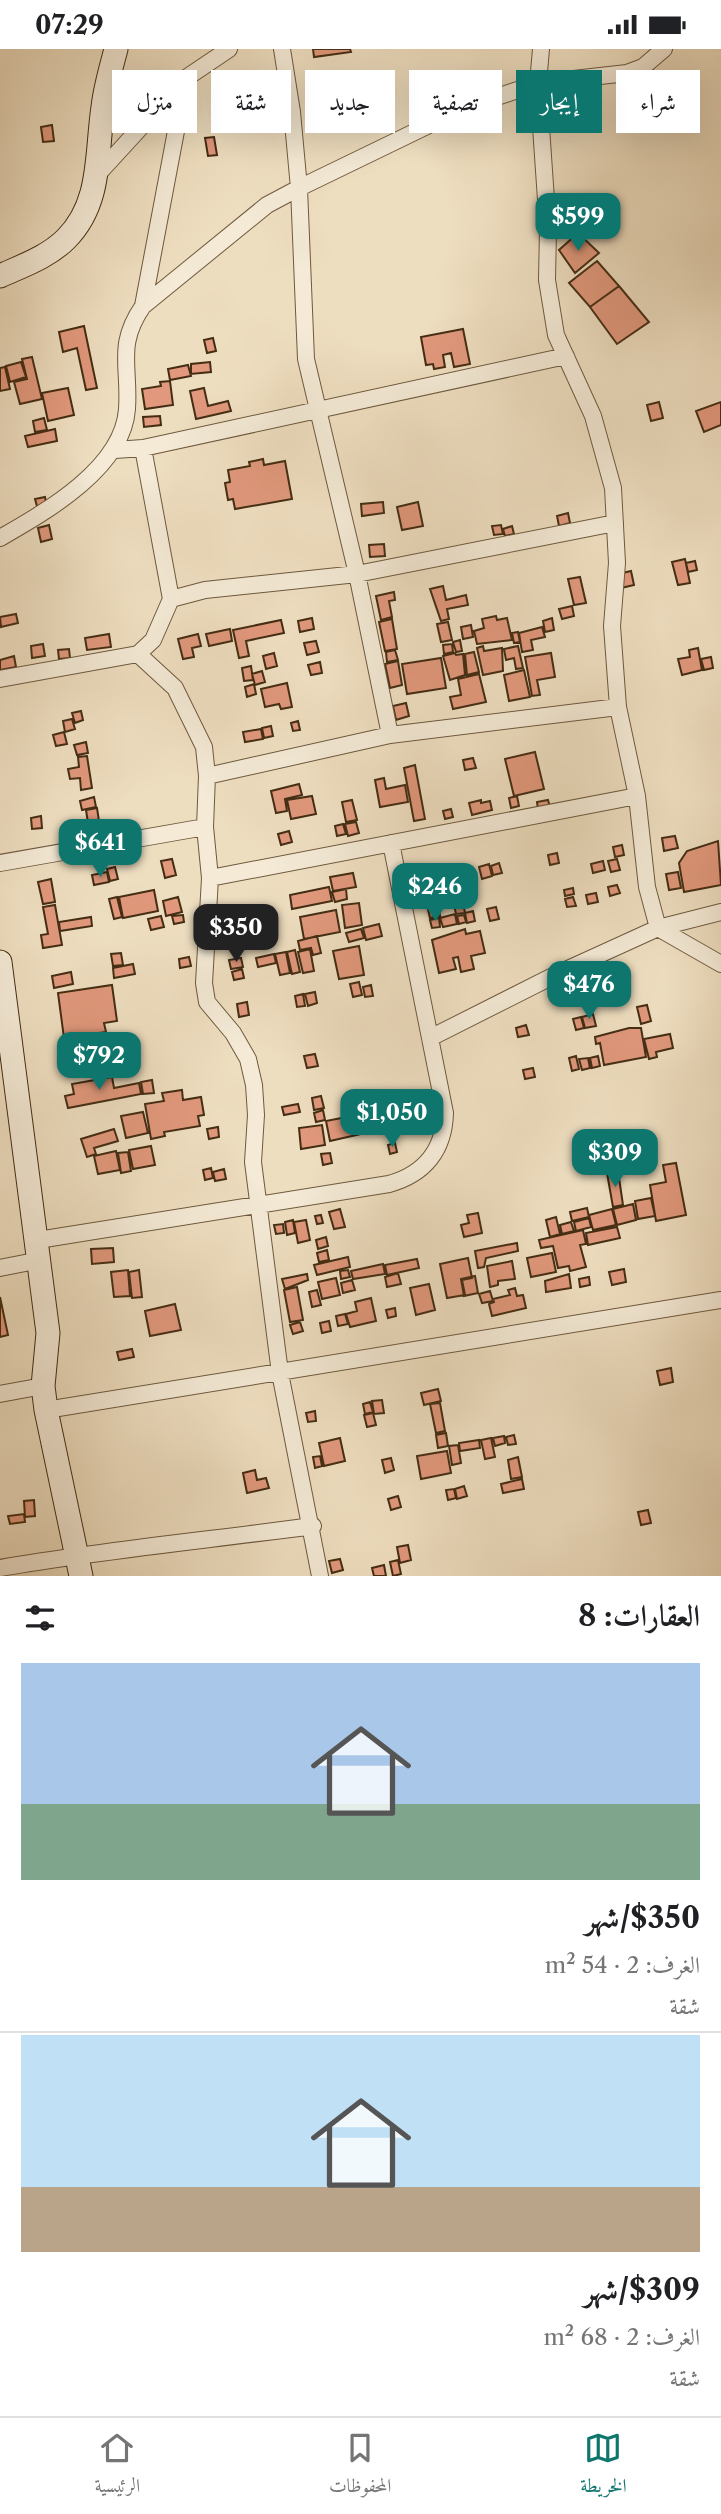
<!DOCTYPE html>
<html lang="ar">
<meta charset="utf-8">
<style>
body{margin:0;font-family:"Libre Caslon Text",Amiri,serif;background:#f6f6f6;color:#202124;direction:rtl;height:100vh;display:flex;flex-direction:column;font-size:26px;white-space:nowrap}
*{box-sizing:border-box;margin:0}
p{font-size:23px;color:#757577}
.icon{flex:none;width:38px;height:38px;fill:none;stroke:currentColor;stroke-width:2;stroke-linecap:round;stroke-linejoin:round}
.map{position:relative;height:1527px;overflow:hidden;direction:ltr}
.details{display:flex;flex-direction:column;background:#fff;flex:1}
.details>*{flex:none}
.banner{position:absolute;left:21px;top:21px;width:679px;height:63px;direction:rtl;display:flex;gap:14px}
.price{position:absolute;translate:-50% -60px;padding:0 16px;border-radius:14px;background:#0f766e;color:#fff;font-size:23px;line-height:46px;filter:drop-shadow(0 2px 4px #0008)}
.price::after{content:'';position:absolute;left:50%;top:42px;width:21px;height:16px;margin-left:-10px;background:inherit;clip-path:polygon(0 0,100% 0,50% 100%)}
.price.selected{background:#222;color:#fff}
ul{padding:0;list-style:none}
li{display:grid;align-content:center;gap:14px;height:371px;padding:0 21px}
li+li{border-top:2px solid #e0e0e0}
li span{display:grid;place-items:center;height:217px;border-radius:0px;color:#555}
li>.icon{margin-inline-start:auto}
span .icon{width:126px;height:126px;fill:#fffc;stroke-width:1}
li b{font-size:30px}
h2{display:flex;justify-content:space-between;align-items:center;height:84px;padding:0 21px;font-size:30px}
.chip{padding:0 24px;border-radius:0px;background:#fff;box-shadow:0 7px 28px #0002;font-size:24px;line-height:63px}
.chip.selected{background:#0f766e;color:#fff}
.status{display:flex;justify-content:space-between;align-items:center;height:49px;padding:0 35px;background:#fff;direction:ltr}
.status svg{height:19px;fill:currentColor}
.tab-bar{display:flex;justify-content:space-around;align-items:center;height:98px;border-top:2px solid #e0e0e0;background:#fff;font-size:19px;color:#757577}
.tab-bar a{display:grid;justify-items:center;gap:4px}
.tab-bar .selected{color:#0f766e}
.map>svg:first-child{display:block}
.building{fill:#e1987c;stroke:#442d13;stroke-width:2}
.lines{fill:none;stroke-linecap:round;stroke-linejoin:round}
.street-casing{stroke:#6e593e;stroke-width:18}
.secondary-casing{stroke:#442d13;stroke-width:25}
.street{stroke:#f4ead6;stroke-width:16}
.secondary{stroke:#f4ead6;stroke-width:23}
</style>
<div class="status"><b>07:29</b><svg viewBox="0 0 49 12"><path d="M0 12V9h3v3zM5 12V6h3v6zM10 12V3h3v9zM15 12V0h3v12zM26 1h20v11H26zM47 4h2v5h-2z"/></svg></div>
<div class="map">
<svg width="721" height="1527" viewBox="0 0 721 1527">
<rect width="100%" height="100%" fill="#eedec0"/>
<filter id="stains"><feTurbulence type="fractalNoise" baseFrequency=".00286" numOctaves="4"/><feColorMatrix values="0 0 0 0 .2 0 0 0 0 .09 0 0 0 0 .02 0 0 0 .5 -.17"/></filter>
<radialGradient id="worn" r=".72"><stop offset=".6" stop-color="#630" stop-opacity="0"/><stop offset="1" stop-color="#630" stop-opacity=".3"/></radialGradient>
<path class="building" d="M313,0h37l1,3 -37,5z
M348,36l1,11 -28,4 -2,-11z
M52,76l2,16 -11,1 -2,-15z
M214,88l3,18 -9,1 -3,-18z
M578,184l21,20 -24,20 -16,-23z
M597,212l22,25 -29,21 -21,-24z
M619,237l30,36 -32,22 -27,-37z
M84,277l13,62 -11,2 -9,-42 -14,4 -4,-20z
M463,280l7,35 -16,3 -3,-14 -8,2 2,12 -11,2 -1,-5 -7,1 -5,-28z
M213,289l3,13 -9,2 -3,-13z
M32,308l10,42 -22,5 -6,-22 13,-3 -5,-20z
M21,313l5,15 -16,5 -4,-16z
M210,313l1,10 -20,2v-10z
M188,316l3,11 -21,4 -2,-11z
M5,318l5,22 -10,2v-23z
M170,332l3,24 -28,4 -3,-20 19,-3 -1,-4z
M68,339l6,27 -26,6 -6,-28z
M204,339l4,18 20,-5 3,10 -35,8 -6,-28z
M659,353l4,16 -12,3 -4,-16z
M721,353v23l-17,7 -8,-21z
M160,367l1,9 -17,2 -1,-10z
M44,369l3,12 -12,2 -2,-11z
M55,380l2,12 -29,6 -3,-11z
M263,410l1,6 21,-4 7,38 -57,10 -2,-10 -5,1 -3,-17 5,-1 -2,-12 22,-4 -1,-4z
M45,448l2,11 -9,2 -3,-11z
M383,453l1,11 -22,3 -1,-12z
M418,453l5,24 -21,4 -5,-23z
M568,464l2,10 -11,3 -2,-10z
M49,476l3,14 -11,3 -3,-14z
M501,476l2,9 -9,1 -2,-9z
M512,477l2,8 -9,2 -2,-7z
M384,495l1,12 -15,1 -1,-12z
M685,510l5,24 -12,2 -6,-23z
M695,512l2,9 -9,2 -2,-9z
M631,522l3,14 -13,3 -3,-14z
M580,528l6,26 -12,2 -6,-26z
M443,537l3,14 20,-5 2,10 -21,4 2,10 -8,2 -11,-32z
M394,543l1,8 -6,1 3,16 -11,3 -5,-24z
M572,557l2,10 -12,3 -3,-10z
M16,565l2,9 -17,4 -1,-10z
M496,567l1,4 10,-2 5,22 -35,4 -3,-13 10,-3 -2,-9z
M312,569l2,11 -14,3 -2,-11z
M552,569l2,12 -9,2 -2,-11z
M392,570l5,30 -12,2 -6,-29z
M281,571l3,13 -38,8 3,15 -10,2 -6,-28z
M448,573l4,18 -11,2 -4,-18z
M471,576l2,12 -10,2 -2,-12z
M542,578l3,10 -14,3 2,10 -11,2 -3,-19z
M230,580l2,12 -23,5 -3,-12z
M518,583l2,10 -6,1 -2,-10z
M109,585l2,13 -24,3 -2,-12z
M198,585l3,12 -9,2 2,9 -11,2 -5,-20z
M460,591l2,11 -6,1 -3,-10z
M316,592l3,11 -12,3 -3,-12z
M43,595l2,12 -13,2 -1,-12z
M452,595l1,8 -9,2 -1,-9z
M483,597l1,5 18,-3 1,23 -20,4 -6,-27z
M518,597l5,22 -7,1 -2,-11 -8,2 -2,-11z
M698,599l4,22 -20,5 -4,-16 12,-2 -1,-7z
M69,600l1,9 -11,1 -1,-9z
M395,601l3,10 -11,2 -1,-10z
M474,603l5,20 -12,3 -2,-21z
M274,604l3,13 -11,3 -3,-13z
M455,604l1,2 7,-1 2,21 -15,5 -7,-24z
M551,604l4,24 -18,3 3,15 -8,1 -7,-39z
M14,607l2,11 -16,3v-10z
M711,608l2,11 -9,2 -3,-11z
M441,609l5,30 -39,6 -5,-30z
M398,612l4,24 -12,3 -5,-24z
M320,613l2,11 -11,2 -3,-10z
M251,617l2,14 -9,1 -2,-13z
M524,621l6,27 -21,4 -5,-26z
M262,622l3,11 -10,3 -3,-11z
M479,625l7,28 -33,7 -3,-12 11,-2 -3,-16z
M287,634l5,24 -11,2 -2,-5 -14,3 -4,-18z
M254,635l2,10 -9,3 -2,-10z
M406,654l3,13 -13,4 -3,-14z
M81,662l2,9 -8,3 -3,-10z
M72,670l3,10 -10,3 -2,-11z
M298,672l2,9 -7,1 -2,-8z
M271,677l2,10 -9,2 -2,-10z
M261,680l2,10 -18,3 -2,-10z
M64,683l3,12 -11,2 -3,-11z
M86,693l2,11 -11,2 -3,-10z
M535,703l9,37 -30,7 -9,-37z
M87,707l5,32 -11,2 -1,-12 -10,1 -2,-10 11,-2 -1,-10z
M473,709l3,10 -11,2 -2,-10z
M415,716l10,54 -11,2 -10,-53z
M384,729l2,11 19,-4 3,17 -28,5 -5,-27z
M299,735l3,11 -17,4 2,12 -11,2 -5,-22z
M312,747l4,18 -25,5 -4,-19z
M517,747l2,10 -8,2 -2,-10z
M94,748l2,10 -14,3 -2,-9z
M352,751l5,20 -11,2 -4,-20z
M481,751v3l9,-2 2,9 -20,5 -3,-12z
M548,751l2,7 -12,2 -1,-7z
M97,759l2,13 -11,2 -2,-13z
M451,760l2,8 -8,2 -2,-8z
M41,767l1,12 -10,1 -1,-11z
M356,773l3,11 -11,3 -3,-12z
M343,775l3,10 -9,2 -2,-10z
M289,782l3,11 -11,3 -3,-11z
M675,787l3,12 -14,3 -2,-13z
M718,792l3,44 -37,7 -5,-29 8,-12z
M622,796l2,10 -9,2 -2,-10z
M557,804l2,10 -9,2 -2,-10z
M172,810l4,16 -11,3 -4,-17z
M617,810l3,11 -9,2 -3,-11z
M603,812l2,9 -12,3 -2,-9z
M499,814l3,10 -9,2 -2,-9z
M489,815l3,12 -10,3 -3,-12z
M115,818l3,12 -8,2 -3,-12z
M107,823l2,10 -15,3 -2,-10z
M678,823l3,16 -12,2 -3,-16z
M353,824l3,14 -23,4 -3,-14z
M433,826l3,17 -11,2 -3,-17z
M51,830l4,23 -12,2 -5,-22z
M617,836l3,8 -10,3 -2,-9z
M329,838l3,14 -40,8 -2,-14z
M573,839l1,6 -9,2 -1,-6z
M346,840l1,10 -12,3 -3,-10z
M154,841l4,21 -35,7 -4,-21z
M436,844l2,8 -11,2 -1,-8z
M596,844l2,9 -10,2 -2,-9z
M117,848l5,20 -8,2 -5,-20z
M178,848l4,15 -16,4 -3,-15z
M573,848l3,9 -9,1 -2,-8z
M359,854l3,22 -17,3 -3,-23z
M438,854l2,13 -10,2 -3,-13z
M463,854l2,10 -9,1 -2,-9z
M55,856l7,40 -19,3 -2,-13 7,-1 -5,-27z
M496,858l3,12 -9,2 -3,-12z
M336,861l4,22 -36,7 -4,-22z
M473,862l2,10 -8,2 -2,-10z
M455,865l2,10 -14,3 -3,-9z
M183,866l1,7 -10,2 -2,-8z
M464,866l2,7 -7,2 -2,-8z
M161,867l3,11 -13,3 -3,-11z
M91,868l1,9 -32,5 -1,-9z
M439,869l1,9 -8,1 -2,-8z
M379,875l3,12 -16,4 -3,-12z
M361,880l3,9 -15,4 -3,-9z
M465,880l1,5 14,-3 5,22 -14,3 3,13 -13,3 -3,-15 -5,1 3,11 -17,4 -7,-33z
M317,887l4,17 -8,2 -2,-7 -11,2 -2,-9z
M359,897l5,29 -25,4 -6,-28z
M310,900l4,22 -11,2 -5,-21z
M295,901l5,22 -8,2 -5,-22z
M286,903l4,21 -10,2 -5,-21z
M121,904l2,12 -10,1 -2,-12z
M274,905l2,9 -18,4 -2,-9z
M189,908l2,9 -11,2 -1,-9z
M241,909l2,9 -12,2 -2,-9z
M133,915l2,10 -21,4 -1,-10z
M242,920l2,9 -10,2 -2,-8z
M71,923l2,12 -19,4 -2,-12z
M359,933l3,13 -9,2 -3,-13z
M112,936l5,36 -13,2 2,9 -42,6 -6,-45z
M371,936l2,11 -8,1 -2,-10z
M315,943l2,11 -9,3 -3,-12z
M303,945l2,12 -8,1 -2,-11z
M247,953l2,13 -10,2 -2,-13z
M647,956l4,16 -10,3 -4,-17z
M593,965l3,12 -11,2 -3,-11z
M581,968l3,11 -8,2 -3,-11z
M526,976l3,10 -11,2 -2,-9z
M629,979h12l5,29 -42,8 -4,-22 -4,1 -1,-7z
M670,985l3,14 -17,4 1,5 -8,2 -5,-20z
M78,988l2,11 -13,3 -2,-11z
M133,989l2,11 -13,2 -1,-11z
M315,1005l3,12 -11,2 -3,-12z
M576,1007l3,13 -7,2 -3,-13z
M598,1007l2,10 -8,2 -2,-10z
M588,1009l2,10 -8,2 -3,-11z
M533,1019l2,9 -10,2 -2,-9z
M112,1028l2,11 25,-5 2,11 -73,14 -3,-12 9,-2 -2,-10z
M152,1031l2,13 -11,1 -2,-12z
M182,1041l1,10 18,-3 3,18 -6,1 2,10 -36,6 1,4 -14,3 -6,-35 19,-3 -2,-8z
M321,1047l3,12 -10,2 -2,-12z
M298,1055l2,8 -16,3 -2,-8z
M323,1061l2,10 -9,2 -2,-9z
M143,1063l5,21 -22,5 -5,-22z
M357,1066l4,19 -31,7 -4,-20z
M322,1076l3,20 -24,4 -2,-21z
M218,1078l1,10 -10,2 -2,-10z
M114,1080l4,12 -24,7 2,6 -9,3 -6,-18z
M395,1094l2,9 -7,2 -2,-9z
M151,1097l4,19 -22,4 -4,-19z
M116,1102l4,19 -22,4 -4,-18z
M128,1103l3,19 -10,2 -3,-20z
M330,1104l2,10 -9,2 -2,-11z
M676,1114l10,52 -30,6 -6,-36 16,-3 -3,-17z
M211,1119l2,10 -8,2 -2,-10z
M224,1120l2,10 -11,2 -2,-9z
M618,1122l5,34 -10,2 -6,-34z
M651,1149l4,18 -17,3 -3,-18z
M633,1155l3,16 -19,5 -4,-16z
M587,1159l2,9 -17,4 -2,-9z
M340,1160l5,18 -11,2 -5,-17z
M612,1160l4,16 -23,5 -4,-15z
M478,1164l4,20 -18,4 -3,-12 8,-2 -2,-8z
M321,1166l2,8 -6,1 -2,-8z
M556,1168l4,17 -10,3 -4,-17z
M589,1169l2,9 -15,4 -2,-9z
M293,1171l2,13 -8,2 -2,-13z
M306,1171l4,20 -12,3 -4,-21z
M571,1173l3,9 -12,3 -2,-9z
M283,1175l1,9 -8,1 -2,-9z
M617,1178l3,11 -32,7 -2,-12z
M583,1181l3,14 -6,1 6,22 -16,4 -1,-5 -11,2 -5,-22 -12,2 -2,-8z
M326,1188l2,9 -10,3 -2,-9z
M517,1194l1,8 -32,7 -2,9 -6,1 -3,-17z
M113,1199l1,14 -22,2 -1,-15z
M327,1201l2,10 -10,2 -2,-9z
M552,1204l4,19 -25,5 -4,-19z
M348,1208l2,10 -33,8 -3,-10z
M468,1209l4,20 -10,2 3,15 -18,3 -7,-34z
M417,1210l2,9 -32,7 -2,-10z
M512,1212l3,18 -17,2v4l-8,2 -3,-21z
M383,1215l2,10 -32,5 -2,-8z
M624,1220l2,13 -14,3 -3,-13z
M128,1221l2,26 -16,1 -3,-25z
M139,1221l3,27 -10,1 -3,-26z
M348,1221l2,7 -9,2 -1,-8z
M398,1224l3,11 -14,3 -2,-10z
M307,1225l1,6 -23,9 -3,-10z
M569,1225l2,14 -25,4 -1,-11z
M475,1227l3,17 -14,3 -3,-17z
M589,1228l1,8 -10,2 -1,-8z
M336,1229l4,17 -18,4 -4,-17z
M352,1231l3,10 -12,3 -2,-10z
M429,1235l6,26 -19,5 -6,-27z
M297,1238l6,33 -13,2 -6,-32z
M515,1239l2,8 6,-1 3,13 -34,8 -3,-12 5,-2 -1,-3 17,-4 -2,-5z
M317,1241l4,15 -9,2 -3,-15z
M490,1242l3,10 -11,2 -3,-9z
M0,1248l8,38 -8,2z
M371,1249l5,23 -26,6 -4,-13 11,-3 -2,-9z
M175,1255l6,26 -31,6 -5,-25z
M395,1259l1,8 -8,2 -2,-8z
M345,1265l3,10 -10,2 -2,-10z
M329,1272l2,10 -9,2 -2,-10z
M300,1273l3,9 -10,3 -3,-9z
M132,1300l2,8 -15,3 -2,-8z
M671,1319l2,14 -13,3 -3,-14z
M438,1340l3,12 -17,4 -3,-12z
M382,1351l2,13 -10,1 -2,-13z
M370,1353l3,10 -8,2 -2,-10z
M440,1354l5,28 -9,2 -6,-29z
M315,1362l1,10 -8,1 -2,-9z
M373,1364l3,12 -9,2 -3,-12z
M446,1384l2,13 -10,2 -2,-13z
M514,1386l2,9 -8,1 -2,-8z
M504,1387l1,7 -10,3 -2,-8z
M340,1389l5,23 -21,5 -5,-23z
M491,1389l4,19 -10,2 -4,-19z
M479,1391l1,8 -20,3 -1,-8z
M458,1396l3,18 -9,2 -3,-19z
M447,1402l4,22 -30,6 -4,-23z
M320,1407l2,10 -7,2 -2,-11z
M518,1408l4,20 -11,2 -3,-19z
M391,1409l3,12 -9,3 -3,-13z
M255,1421l2,10 9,-2 3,10 -22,5 -4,-20z
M522,1430l2,10 -21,4 -2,-9z
M464,1437l3,10 -10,3 -2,-10z
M454,1440l2,9 -8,2 -2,-10z
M398,1447l3,11 -10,3 -3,-11z
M34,1451l1,16 -10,1 -1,-16z
M648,1461l3,13 -10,2 -3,-13z
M24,1465l1,8 -15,2 -2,-8z
M408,1496l3,15 -11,3 -3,-16z
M340,1510l3,11 -11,3 -3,-12z
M398,1511l3,14 -8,2 -3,-14z
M384,1516l2,11h-12l-2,-8z"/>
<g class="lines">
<g class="street-casing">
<path id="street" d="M282,0l10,63 7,76 7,171 51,215 33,161
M541,0l-3,34 10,146 -1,51 9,55 37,81 20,72 4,75 -5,63 6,81 19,89 10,91 11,41 63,36
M97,126l89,-97 43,-29
M143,257l43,-228
M115,401l28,-2 423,-92
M0,489c47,-27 123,-70 127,-129 3,-43 -11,-64 16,-103l124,-101 32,-17 163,-79 76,-26 89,-10 16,-6 21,-18
M171,550l34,-9 152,-16 258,-51
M138,605l37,34 29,59 3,29 -2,51 5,51 -6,105 3,19 26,31 15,26 6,26 2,30 -3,47 27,211 40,203
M0,630l138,-25 15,-14 18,-41 -28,-151
M207,727l183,-41 228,-28
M0,814l205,-36
M210,829l427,-82
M430,989l127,-64 101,-46 63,-16
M38,1191l351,-56c36,-10 55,-34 56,-71l-54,-270
M0,1219l40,-8
M0,1345l43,-8
M46,1361l675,-110
M0,1519c104,-18 209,-28 313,-42"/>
</g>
<g class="secondary-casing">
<path id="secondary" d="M0,227c22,-10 48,-19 66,-37 36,-36 30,-85 37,-132 2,-19 8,-39 13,-58
M0,913l48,371 -5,53 3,24 35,166"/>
</g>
<use href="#street" class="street"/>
<use href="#secondary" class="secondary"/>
</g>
<rect width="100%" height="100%" filter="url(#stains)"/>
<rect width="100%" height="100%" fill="url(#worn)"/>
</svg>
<b class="price" style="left:578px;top:204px">$599</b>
<b class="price" style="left:100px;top:830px">$641</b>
<b class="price" style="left:435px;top:874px">$246</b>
<b class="price selected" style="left:236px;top:915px">$350</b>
<b class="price" style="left:589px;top:972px">$476</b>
<b class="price" style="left:99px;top:1043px">$792</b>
<b class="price" style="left:392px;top:1100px">$1,050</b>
<b class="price" style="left:615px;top:1140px">$309</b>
<div class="banner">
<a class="chip">شراء</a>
<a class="chip selected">إيجار</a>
<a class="chip">تصفية</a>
<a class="chip">جديد</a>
<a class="chip">شقة</a>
<a class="chip">منزل</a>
</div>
</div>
<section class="details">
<h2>العقارات: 8<svg class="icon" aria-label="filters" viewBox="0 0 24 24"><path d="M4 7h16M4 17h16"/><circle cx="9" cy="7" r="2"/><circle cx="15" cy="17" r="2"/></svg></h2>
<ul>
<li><span style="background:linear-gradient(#a9c7e8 65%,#7fa58c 0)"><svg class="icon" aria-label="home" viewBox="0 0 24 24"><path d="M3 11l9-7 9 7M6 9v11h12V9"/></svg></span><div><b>$350/شهر</b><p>الغرف: 2 · 54 m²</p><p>شقة</p></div></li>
<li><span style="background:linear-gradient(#bfe0f5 70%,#b9a48a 0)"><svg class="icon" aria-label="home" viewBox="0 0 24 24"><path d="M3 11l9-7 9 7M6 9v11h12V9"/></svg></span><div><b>$309/شهر</b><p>الغرف: 2 · 68 m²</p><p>شقة</p></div></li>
</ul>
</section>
<nav class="tab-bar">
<a class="selected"><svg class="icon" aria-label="map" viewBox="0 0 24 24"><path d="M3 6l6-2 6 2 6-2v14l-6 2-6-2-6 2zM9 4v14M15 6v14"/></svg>الخريطة</a>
<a><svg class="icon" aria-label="saved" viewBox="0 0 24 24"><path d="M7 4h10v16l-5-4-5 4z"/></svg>المحفوظات</a>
<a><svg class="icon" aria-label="home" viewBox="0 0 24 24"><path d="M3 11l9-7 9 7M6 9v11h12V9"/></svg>الرئيسية</a>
</nav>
